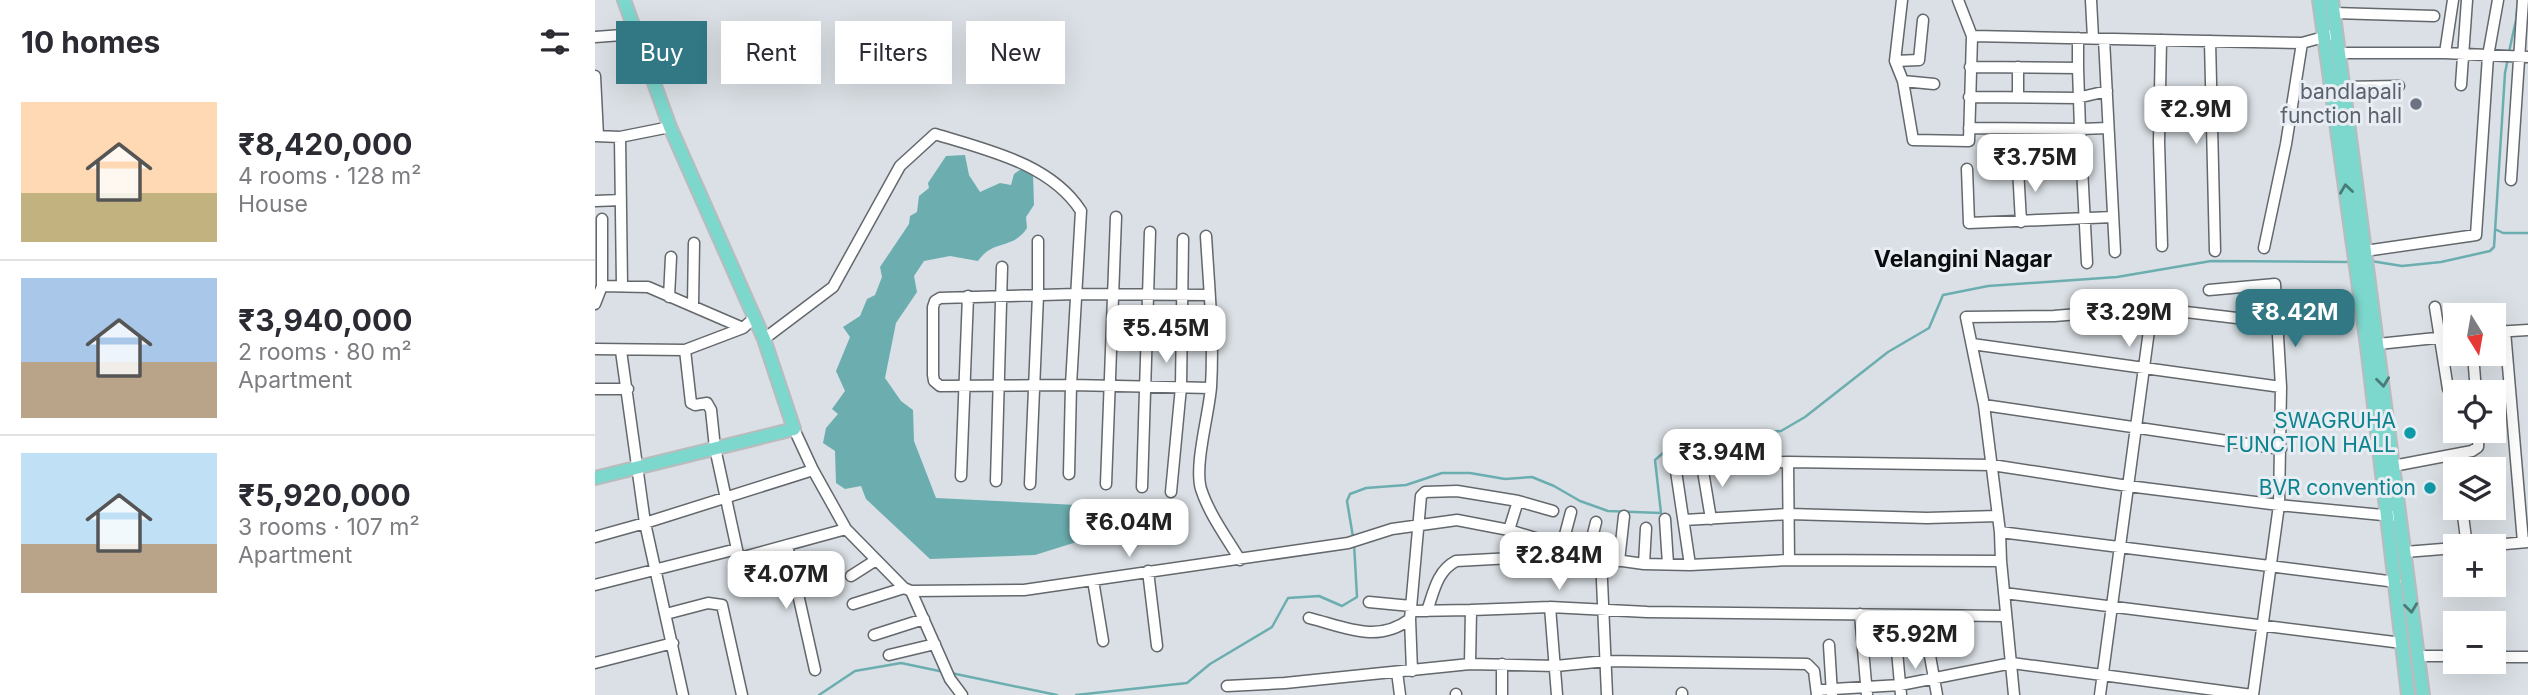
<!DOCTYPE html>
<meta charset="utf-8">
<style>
body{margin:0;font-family:Inter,sans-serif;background:#f7f7f7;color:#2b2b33;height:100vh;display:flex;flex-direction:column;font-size:26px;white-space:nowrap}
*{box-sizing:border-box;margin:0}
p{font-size:23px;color:#7c7c81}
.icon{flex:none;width:38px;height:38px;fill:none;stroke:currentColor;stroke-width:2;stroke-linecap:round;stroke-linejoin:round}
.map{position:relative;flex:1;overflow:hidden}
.sheet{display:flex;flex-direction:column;background:#fff;width:595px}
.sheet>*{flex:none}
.banner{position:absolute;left:21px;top:21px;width:665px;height:63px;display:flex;gap:14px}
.needle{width:46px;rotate:169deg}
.fabs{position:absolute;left:1848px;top:303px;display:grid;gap:14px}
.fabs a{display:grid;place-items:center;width:63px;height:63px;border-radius:0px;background:#fff;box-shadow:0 7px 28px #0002;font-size:35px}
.price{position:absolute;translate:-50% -60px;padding:0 16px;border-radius:14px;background:#fff;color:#222;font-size:23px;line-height:46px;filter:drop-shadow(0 2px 4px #0008)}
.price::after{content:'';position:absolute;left:50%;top:42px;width:21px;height:16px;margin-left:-10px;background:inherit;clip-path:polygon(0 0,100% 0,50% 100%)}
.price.selected{background:#317784;color:#fff}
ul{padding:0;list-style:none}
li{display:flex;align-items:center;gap:21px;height:175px;padding:0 21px}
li+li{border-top:2px solid #e1e1e2}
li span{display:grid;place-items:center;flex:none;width:196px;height:140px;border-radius:0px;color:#555}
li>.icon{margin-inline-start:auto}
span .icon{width:84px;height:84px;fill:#fffc;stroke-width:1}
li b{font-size:30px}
h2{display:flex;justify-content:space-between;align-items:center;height:84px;padding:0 21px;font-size:30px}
.tag{padding:0 24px;border-radius:0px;background:#fff;box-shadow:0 7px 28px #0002;font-size:24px;line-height:63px}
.tag.selected{background:#317784;color:#fff}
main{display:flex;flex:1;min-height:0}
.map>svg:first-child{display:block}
.water{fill:#6caeb0}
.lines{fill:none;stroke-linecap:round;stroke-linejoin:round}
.stream{stroke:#6caeb0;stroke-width:2.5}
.minor-casing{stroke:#63686c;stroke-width:13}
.major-casing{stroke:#babbbc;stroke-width:16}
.minor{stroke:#fff;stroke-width:10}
.major{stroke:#7cd7cd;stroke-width:12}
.oneway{stroke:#497c77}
.worship-dot{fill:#6b7280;stroke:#e7edf2;stroke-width:2.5}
.culture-dot{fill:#0f9aa8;stroke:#e7edf2;stroke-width:2.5}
.labels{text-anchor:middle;stroke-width:6;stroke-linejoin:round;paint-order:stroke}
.worship-label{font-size:21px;fill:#5b616d;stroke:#e7edf2;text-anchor:end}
.culture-label{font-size:21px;fill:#0d838f;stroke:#e7edf2;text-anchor:end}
.neighbourhood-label{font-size:23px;font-weight:bold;fill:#0a0c0e;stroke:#e7edf2}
</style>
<main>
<section class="sheet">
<h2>10 homes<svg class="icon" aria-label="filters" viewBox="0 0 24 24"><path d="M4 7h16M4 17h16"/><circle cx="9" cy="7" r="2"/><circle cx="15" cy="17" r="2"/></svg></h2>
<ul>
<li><span style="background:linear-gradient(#ffd9b3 65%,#c2b280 0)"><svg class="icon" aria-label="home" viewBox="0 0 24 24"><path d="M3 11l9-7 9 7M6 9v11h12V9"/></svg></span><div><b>₹8,420,000</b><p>4 rooms · 128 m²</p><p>House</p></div></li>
<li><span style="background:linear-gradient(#a9c7e8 60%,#b9a48a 0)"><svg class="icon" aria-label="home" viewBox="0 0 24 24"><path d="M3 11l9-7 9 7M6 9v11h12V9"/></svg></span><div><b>₹3,940,000</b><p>2 rooms · 80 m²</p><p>Apartment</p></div></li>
<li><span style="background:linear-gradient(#bfe0f5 65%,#b9a48a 0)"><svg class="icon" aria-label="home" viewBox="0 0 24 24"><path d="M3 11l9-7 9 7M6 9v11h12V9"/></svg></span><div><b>₹5,920,000</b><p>3 rooms · 107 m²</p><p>Apartment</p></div></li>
</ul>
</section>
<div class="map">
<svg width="1933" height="695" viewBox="0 0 1933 695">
<rect width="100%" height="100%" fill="#dae0e5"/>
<path class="water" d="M370,155l4,20 11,17 20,-9 11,2 3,-11 10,-7 9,6 1,32 -8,12 1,11c-14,22 -34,11 -49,33l-28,-5 -26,5 -10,15 3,16 -21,31 -11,55 16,23 12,9 1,31 22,57 243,12 -144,45 -105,4 -64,-60 -5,-13 -16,3 -9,-6 -1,-32 -12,-8 3,-15 12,-14 -6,-5 13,-18 -9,-20 14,-34 -7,-10 17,-11 7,-17 8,-4 7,-18 -2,-10 29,-43 1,-8 7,-4 2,-16 10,-8 -1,-5 18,-27z"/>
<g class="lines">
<path class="stream" d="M1914,52l7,-32 2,-20
M1902,230l6,3h25
M1776,261l31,5 39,-4 49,-11 4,-4 11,-174 3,-15
M758,537l-6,-36 3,-7 16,-6 40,-3 36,-12h28l35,6 27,-2 22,9 26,15 28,10 53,2 -6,-53 15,-13 73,-13 38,-3 24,-14 83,-65 41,-24 14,-33 45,-9 129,-9 94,-16 140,1
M356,673l106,22
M224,695l36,-24 46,-8 43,9
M481,695l111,-12 23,-19 62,-37 16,-29 31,-2 23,10 15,-9 -3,-54"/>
<g class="minor-casing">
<path id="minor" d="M1363,0l14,36 330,7 29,-8
M1496,0l2,38
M1739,13l100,3
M1328,20l-4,40 -24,1 8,20 10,59 56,1 3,-105
M0,37l41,-3
M1509,39l11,213
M1566,40l-2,102 3,104
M1615,41l5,210
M1744,53h106l83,4
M1850,53l8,-53
M1300,61l7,-61
M1375,67l108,1v-30
M1483,68l2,61 28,-1
M0,76l3,60
M1308,81l31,3
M1866,85l6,-85
M1749,87l55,-1
M1374,97l108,1 30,-7
M1423,97v-30
M1374,128l111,1 7,134
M0,136l25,1
M1423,168l3,54
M1372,169l2,54 144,-6
M1916,180l12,-180
M0,201l26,-1
M611,236c3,50 8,101 5,151 -2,27 -17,78 -10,102 8,25 26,49 39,71
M1669,248l22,-104 16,-101
M1770,251l111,-16 12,-179 10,-56
M27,285l-2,-148 50,-10
M7,286l46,1 95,41
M1614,290l66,-6 6,103 -2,118 -26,190
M614,295l-133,-1 -136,4 -5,3 -2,6v68l1,6 6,5 131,-1 140,3
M74,297l2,-40
M0,304l7,-18v-67
M98,305l1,-62
M1840,307l13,82
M158,319l-10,9 -58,22 6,53 4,2 12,-2 4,7 4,38 23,106 5,3 4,-1 99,-27
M1910,331l18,211
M1899,332l34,-2
M169,339l69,-52 67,-121 35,-32c51,16 115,29 146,77l-10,174 -2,89
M1377,344l309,43
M1783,344l77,-8
M0,349l90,1
M26,351l24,172 38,172
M1878,354l3,38
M0,389h33
M1389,405l297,44
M199,429l19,41 33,59 58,59 7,3 39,88 12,16
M1193,462l1,98
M1107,465l9,54
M1798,466l79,-15 6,-4 1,-17
M366,476l7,-180
M401,481l6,-214
M435,484l8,-189v-54
M511,484l10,-267
M547,487l8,-255
M576,492l10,-105 2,-148
M1867,508l5,38
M1798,516l-114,-11 -151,-19 -136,-21 -204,-3 -108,4 -4,5 14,94 99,-5 212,1 -1,-29 396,50
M1070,519l3,45
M1089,520l105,-6 138,4 71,-2
M914,530l9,-29 35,10
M1405,532l-16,-127 -18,-88 88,-1 98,-8 127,15
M0,537l50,-14 168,-53
M192,545l28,125
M967,546l9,-34
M1888,546l45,-4
M1810,552l50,-4
M1006,558l43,6 46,1
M1024,561l5,-45
M1406,561l13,134
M1049,564l2,-36
M553,571l9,75
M256,576l25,-16
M498,580l10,61
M0,585l142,-36
M316,591l113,-1 324,-47 44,-14 65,-9 52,10 92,28 6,137
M1409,593l398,50
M774,602l42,4
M258,604l51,-16
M955,607l7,88
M876,610l79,-3 97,5 358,4
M816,611l60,-1 -1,54
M832,611c7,-20 10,-40 29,-50l132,-7 8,-32
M71,614l42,-11 14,2 20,90
M1265,614l7,81
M714,618c36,9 68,26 101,1l11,-123 4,-4 32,-1 61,10
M815,619l2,52
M279,635l50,-16
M1234,645l3,49
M1333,645l9,50
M1302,651l4,44
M294,655l46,-11
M1824,656h36
M1899,657h34
M0,663l78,-20
M907,664v31
M802,672l3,23
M632,686l58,-3 185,-19 86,2 50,-5 201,3 7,7 3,24
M1222,690l83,-5 112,-22 240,32
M1087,693v2
M861,694v1
M1505,695l52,-387"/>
</g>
<g class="major-casing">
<path id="major" d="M1724,0l48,346 41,349
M1737,0l91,695
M0,478l199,-49 -30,-90 -94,-212 -46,-127"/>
</g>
<use href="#minor" class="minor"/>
<use href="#major" class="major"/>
</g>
<defs><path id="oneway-chevron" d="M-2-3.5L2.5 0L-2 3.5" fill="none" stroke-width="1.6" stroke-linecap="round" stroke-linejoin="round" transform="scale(1.75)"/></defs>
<g class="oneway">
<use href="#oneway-chevron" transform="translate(1751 189) rotate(-98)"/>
<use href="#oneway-chevron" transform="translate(1788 382) rotate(83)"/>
<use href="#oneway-chevron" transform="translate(1816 608) rotate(83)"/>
</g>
<circle class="worship-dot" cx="1821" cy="104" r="7"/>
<g class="culture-dot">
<circle cx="1815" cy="433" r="7"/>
<circle cx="1835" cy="488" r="7"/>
</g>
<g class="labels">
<g class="worship-label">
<text x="1807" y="99">bandlapali<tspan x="1807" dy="24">function hall</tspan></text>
</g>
<g class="culture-label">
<text x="1801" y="428">SWAGRUHA<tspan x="1801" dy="24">FUNCTION HALL</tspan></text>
<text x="1821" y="495">BVR convention</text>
</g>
<g class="neighbourhood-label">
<text x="1368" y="267">Velangini Nagar</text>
</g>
</g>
</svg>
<div class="fabs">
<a><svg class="needle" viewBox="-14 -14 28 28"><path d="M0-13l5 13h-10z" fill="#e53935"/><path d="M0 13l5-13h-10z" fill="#7c7c81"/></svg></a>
<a><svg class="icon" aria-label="locate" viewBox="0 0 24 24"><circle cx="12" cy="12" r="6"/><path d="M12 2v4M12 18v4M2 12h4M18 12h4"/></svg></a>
<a><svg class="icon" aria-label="layers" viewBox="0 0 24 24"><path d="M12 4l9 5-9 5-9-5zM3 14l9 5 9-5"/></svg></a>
<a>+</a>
<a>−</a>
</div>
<b class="price" style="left:1601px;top:146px">₹2.9M</b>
<b class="price" style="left:1440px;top:194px">₹3.75M</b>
<b class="price" style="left:1534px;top:349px">₹3.29M</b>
<b class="price selected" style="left:1700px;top:349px">₹8.42M</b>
<b class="price" style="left:571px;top:365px">₹5.45M</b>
<b class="price" style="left:1127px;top:489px">₹3.94M</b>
<b class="price" style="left:534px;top:559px">₹6.04M</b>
<b class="price" style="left:964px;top:592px">₹2.84M</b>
<b class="price" style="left:191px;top:611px">₹4.07M</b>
<b class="price" style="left:1320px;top:671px">₹5.92M</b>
<div class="banner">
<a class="tag selected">Buy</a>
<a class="tag">Rent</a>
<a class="tag">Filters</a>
<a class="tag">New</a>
</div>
</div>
</main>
